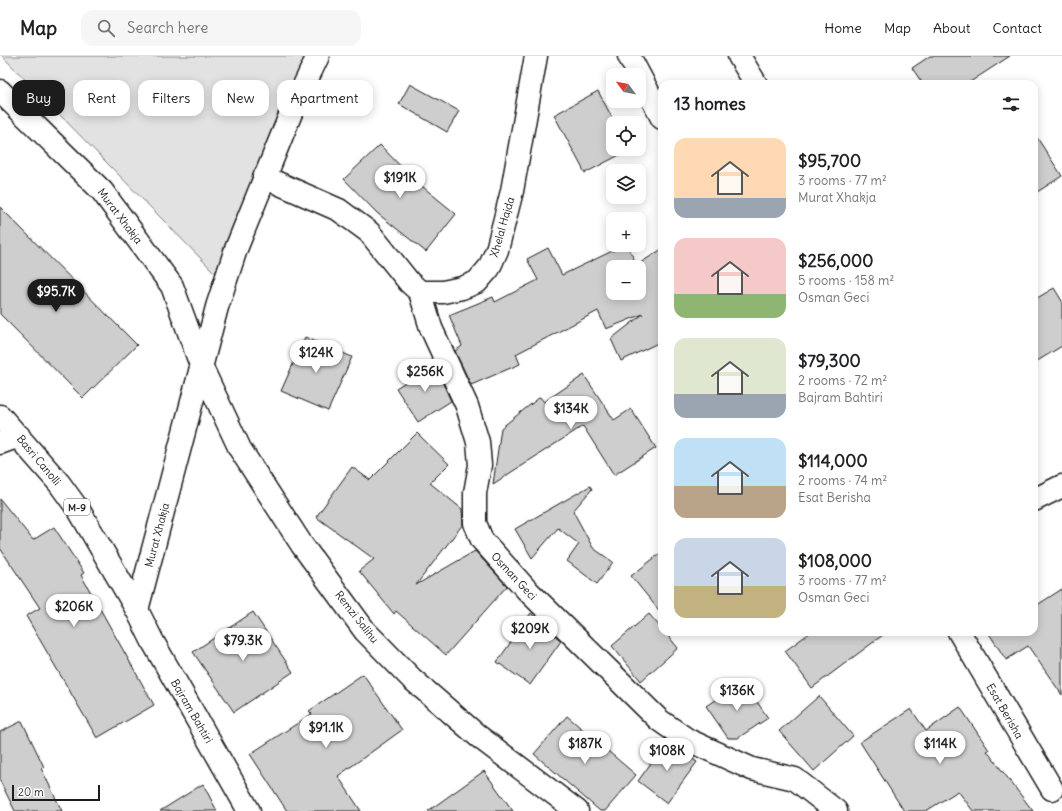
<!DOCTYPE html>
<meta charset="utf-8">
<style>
body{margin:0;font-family:Delius,sans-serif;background:#f6f6f6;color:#202124;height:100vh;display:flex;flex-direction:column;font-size:15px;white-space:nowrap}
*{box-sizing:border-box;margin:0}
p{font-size:13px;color:#757577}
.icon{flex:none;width:22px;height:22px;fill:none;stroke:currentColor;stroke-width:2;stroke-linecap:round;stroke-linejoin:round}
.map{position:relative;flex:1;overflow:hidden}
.panel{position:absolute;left:658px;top:24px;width:380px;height:556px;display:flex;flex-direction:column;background:#fff;border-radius:12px;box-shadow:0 2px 10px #0003}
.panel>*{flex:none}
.banner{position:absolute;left:12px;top:24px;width:380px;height:36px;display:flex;gap:8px}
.needle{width:26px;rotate:302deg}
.buttons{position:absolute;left:606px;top:12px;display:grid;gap:8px}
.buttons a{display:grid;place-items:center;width:40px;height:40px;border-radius:8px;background:#fff;box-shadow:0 2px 10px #0003;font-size:20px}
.scale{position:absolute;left:12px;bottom:10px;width:88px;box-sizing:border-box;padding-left:4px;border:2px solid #1c1c1c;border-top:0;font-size:11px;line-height:14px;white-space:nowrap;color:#1c1c1c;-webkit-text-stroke:3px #fff;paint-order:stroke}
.price{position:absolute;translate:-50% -34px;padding:0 9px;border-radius:14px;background:#fff;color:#222;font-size:13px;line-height:26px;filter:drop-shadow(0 1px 2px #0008)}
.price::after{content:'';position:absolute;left:50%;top:24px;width:12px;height:9px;margin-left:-6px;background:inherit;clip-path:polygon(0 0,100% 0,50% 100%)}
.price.active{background:#1c1c1c;color:#fff}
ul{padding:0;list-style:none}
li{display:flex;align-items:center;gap:12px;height:100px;padding:0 16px}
li span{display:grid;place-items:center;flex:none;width:112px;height:80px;border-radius:12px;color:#555}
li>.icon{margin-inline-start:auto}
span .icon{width:48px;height:48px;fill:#fffc;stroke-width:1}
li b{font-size:17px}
h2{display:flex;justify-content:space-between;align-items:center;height:48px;padding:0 16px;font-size:17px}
.pill{padding:0 14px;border-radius:12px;background:#fff;box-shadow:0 2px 10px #0003;font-size:14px;line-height:36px}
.pill.active{background:#1c1c1c;color:#fff}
header{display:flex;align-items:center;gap:24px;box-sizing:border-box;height:56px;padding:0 20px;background:#fff;border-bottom:1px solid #e0e0e0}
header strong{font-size:19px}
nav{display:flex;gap:22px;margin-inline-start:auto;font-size:14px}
.search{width:280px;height:36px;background:#f6f6f6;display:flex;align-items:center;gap:10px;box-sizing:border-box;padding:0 14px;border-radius:12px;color:#757577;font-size:15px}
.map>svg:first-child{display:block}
.green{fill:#e2e2e2;stroke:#7f7f7f}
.building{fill:#cecece;stroke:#1c1c1c;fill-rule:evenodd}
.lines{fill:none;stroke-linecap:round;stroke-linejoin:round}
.street-casing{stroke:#1c1c1c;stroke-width:25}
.secondary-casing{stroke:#1c1c1c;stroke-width:25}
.primary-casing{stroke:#1c1c1c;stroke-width:25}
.street{stroke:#fff;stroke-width:22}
.secondary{stroke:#fff;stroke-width:22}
.primary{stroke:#fff;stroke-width:22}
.labels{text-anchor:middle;stroke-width:3;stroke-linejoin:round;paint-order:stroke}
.shield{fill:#fff;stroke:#606060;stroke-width:1}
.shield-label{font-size:10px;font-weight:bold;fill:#1c1c1c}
.street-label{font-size:11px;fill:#1c1c1c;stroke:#fff}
</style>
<header>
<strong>Map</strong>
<div class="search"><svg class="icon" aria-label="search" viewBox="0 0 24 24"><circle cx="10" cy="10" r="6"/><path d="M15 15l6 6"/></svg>Search here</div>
<nav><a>Home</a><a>Map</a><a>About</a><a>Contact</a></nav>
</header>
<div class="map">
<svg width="1062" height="755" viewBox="0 0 1062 755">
<rect width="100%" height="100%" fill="#fff"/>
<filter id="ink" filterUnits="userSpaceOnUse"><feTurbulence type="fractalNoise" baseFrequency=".025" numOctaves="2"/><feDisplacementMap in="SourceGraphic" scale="8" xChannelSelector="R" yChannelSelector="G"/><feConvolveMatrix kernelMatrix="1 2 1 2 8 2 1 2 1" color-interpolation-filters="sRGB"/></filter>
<g filter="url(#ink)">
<path class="green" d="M2,0h308l-95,217z"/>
<path class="building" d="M930,0h80l-43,28h-44l-11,-16z
M410,28l49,27 -12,21 -48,-28z
M598,35l17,32h-2v26l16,1 -44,23 -31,-58z
M1034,77l28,43 -28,18z
M380,89l32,33 44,36 -30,38 -49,-39 -33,-34z
M0,151l137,138 -54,53 -83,-84z
M625,189h2l10,20 25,-16v97l-2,-4 -39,19 -10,-22 32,-25 -37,15 -8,-18 -82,43 4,10 -49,21 -16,-34 7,-5 -13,-31 44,-18 2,5 43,-22 -11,-21 21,-11 14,27zM613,211h26v26h-26z
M1054,232l8,13v45l-28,17v-63z
M305,281l47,20 -24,54 -47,-20z
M434,308l17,37 -33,21 -22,-34z
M584,319l30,45 17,-11 25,39 -42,27 -31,-49 -90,58 8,-56 39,-31 4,5z
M417,377l32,31 -19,19 32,26 1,15 -47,61 59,-34 32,35 -61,69 -50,-44 -2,3 -35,-43 15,-12 -58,-42 36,-50 18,13z
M590,430l2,3 -19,22 20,37 20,14 -16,22 -30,-23 12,-17 -21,-16 -26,30 -17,-29z
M0,443l33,41 21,-13 30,46 -3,2 73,130 -57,33 -71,-122 14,-8 -40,-60z
M662,496v62l-31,-38z
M1062,533v106l-34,-49 -22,14 -18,-28h46v-25z
M253,556l40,60 -59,40 -41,-60z
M531,557l30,28 -31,44 -33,-23z
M649,558l13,15v3h3l13,16 -37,33 -29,-35z
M811,576h76l-75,56 -27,-37z
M363,618l39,56 -64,46 23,35h-74l-37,-57 62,-40 -3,-3z
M743,625l25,37 -30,20h-10l-22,-32z
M819,640l34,40 -39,35 -35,-40z
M960,651l29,43 -2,1 46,60h-60l-15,-20 -32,20h-22l-44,-69 51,-33 15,22z
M567,660l69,59 -31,36h-5l-66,-57z
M22,665l22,46 -3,1 21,43h-47l-15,-30v-49z
M667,685l30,21 -30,41 -29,-22z
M484,715l29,40h-85z
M203,728l14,27h-57z"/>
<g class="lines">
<g class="street-casing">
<path id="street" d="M629,0l33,62
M739,0l17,28
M0,35l102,100 70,95 30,82 38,81 62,96 63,86 47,48 66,57 99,75
M264,121l75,33 30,22 40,50 11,10h23l19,-4 15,-6 12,-14 8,-18 15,-59 24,-135
M420,236l11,36 36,78 11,36 2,23 -5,28v30l7,17 44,49 133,131 29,20 64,29 43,10 41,32
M0,387l19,-7
M1034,444l28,-14
M959,576l93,157"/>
</g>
<g class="secondary-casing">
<path id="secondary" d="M137,554l80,-303 19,-58 55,-136 27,-57"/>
</g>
<g class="primary-casing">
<path id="primary" d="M0,360l59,67 21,29 57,98 16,32 96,169"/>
</g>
<use href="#street" class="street"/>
<use href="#secondary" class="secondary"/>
<use href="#primary" class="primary"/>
</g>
</g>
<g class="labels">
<rect class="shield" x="64" y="443" width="26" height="16" rx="3"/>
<g class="shield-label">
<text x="77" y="455">M-9</text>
</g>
<g class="street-label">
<text transform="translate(120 160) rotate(53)" y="4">Murat Xhakja</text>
<text transform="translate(502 171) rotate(-74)" y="4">Xhelal Hajda</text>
<text transform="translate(39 404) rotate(50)" y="4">Basri Canolli</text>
<text transform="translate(157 479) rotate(-75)" y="4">Murat Xhakja</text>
<text transform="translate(514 520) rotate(47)" y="4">Osman Geci</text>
<text transform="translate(357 561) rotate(52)" y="4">Remzi Salihu</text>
<text transform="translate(192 655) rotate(60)" y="4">Bajram Bahtiri</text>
<text transform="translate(1005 655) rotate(60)" y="4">Esat Berisha</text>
</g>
</g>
</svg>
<div class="buttons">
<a><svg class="needle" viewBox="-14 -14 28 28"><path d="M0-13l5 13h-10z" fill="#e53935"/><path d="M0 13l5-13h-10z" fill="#757577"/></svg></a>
<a><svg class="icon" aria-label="locate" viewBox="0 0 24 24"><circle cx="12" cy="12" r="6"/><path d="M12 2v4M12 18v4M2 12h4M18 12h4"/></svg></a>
<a><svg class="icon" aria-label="layers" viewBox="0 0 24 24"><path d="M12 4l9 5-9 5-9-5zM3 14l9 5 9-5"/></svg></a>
<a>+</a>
<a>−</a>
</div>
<div class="scale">20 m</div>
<b class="price" style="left:400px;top:143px">$191K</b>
<b class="price active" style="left:56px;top:257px">$95.7K</b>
<b class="price" style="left:316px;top:318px">$124K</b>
<b class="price" style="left:425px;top:337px">$256K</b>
<b class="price" style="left:571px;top:374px">$134K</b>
<b class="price" style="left:74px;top:572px">$206K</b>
<b class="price" style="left:530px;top:594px">$209K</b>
<b class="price" style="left:243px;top:606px">$79.3K</b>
<b class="price" style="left:737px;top:656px">$136K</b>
<b class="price" style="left:326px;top:693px">$91.1K</b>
<b class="price" style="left:585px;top:709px">$187K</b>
<b class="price" style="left:940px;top:709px">$114K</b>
<b class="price" style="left:667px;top:716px">$108K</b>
<div class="banner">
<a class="pill active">Buy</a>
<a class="pill">Rent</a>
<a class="pill">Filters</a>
<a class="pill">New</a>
<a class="pill">Apartment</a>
</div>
<section class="panel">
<h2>13 homes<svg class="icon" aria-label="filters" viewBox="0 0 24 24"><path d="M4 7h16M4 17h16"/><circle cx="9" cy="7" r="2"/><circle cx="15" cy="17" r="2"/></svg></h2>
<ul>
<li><span style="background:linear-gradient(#ffd9b3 75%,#9aa5b1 0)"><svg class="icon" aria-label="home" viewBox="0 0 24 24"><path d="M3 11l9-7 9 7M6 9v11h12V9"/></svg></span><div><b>$95,700</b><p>3 rooms · 77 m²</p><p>Murat Xhakja</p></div></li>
<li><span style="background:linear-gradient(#f6c9c9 70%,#8fb573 0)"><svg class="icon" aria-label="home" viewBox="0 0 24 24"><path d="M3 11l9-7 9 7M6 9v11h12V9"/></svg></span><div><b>$256,000</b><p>5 rooms · 158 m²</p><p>Osman Geci</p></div></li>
<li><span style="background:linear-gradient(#dfe7d0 70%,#9aa5b1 0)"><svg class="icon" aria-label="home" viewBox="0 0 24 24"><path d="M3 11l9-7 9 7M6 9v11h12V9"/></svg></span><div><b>$79,300</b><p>2 rooms · 72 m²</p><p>Bajram Bahtiri</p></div></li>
<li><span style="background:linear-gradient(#bfe0f5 60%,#b9a48a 0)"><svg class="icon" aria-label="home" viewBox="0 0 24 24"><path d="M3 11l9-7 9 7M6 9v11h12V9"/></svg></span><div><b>$114,000</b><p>2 rooms · 74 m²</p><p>Esat Berisha</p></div></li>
<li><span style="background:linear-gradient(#c9d6e8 60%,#c2b280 0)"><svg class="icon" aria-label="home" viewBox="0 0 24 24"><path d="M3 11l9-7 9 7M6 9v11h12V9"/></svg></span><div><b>$108,000</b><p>3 rooms · 77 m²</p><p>Osman Geci</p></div></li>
</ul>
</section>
</div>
